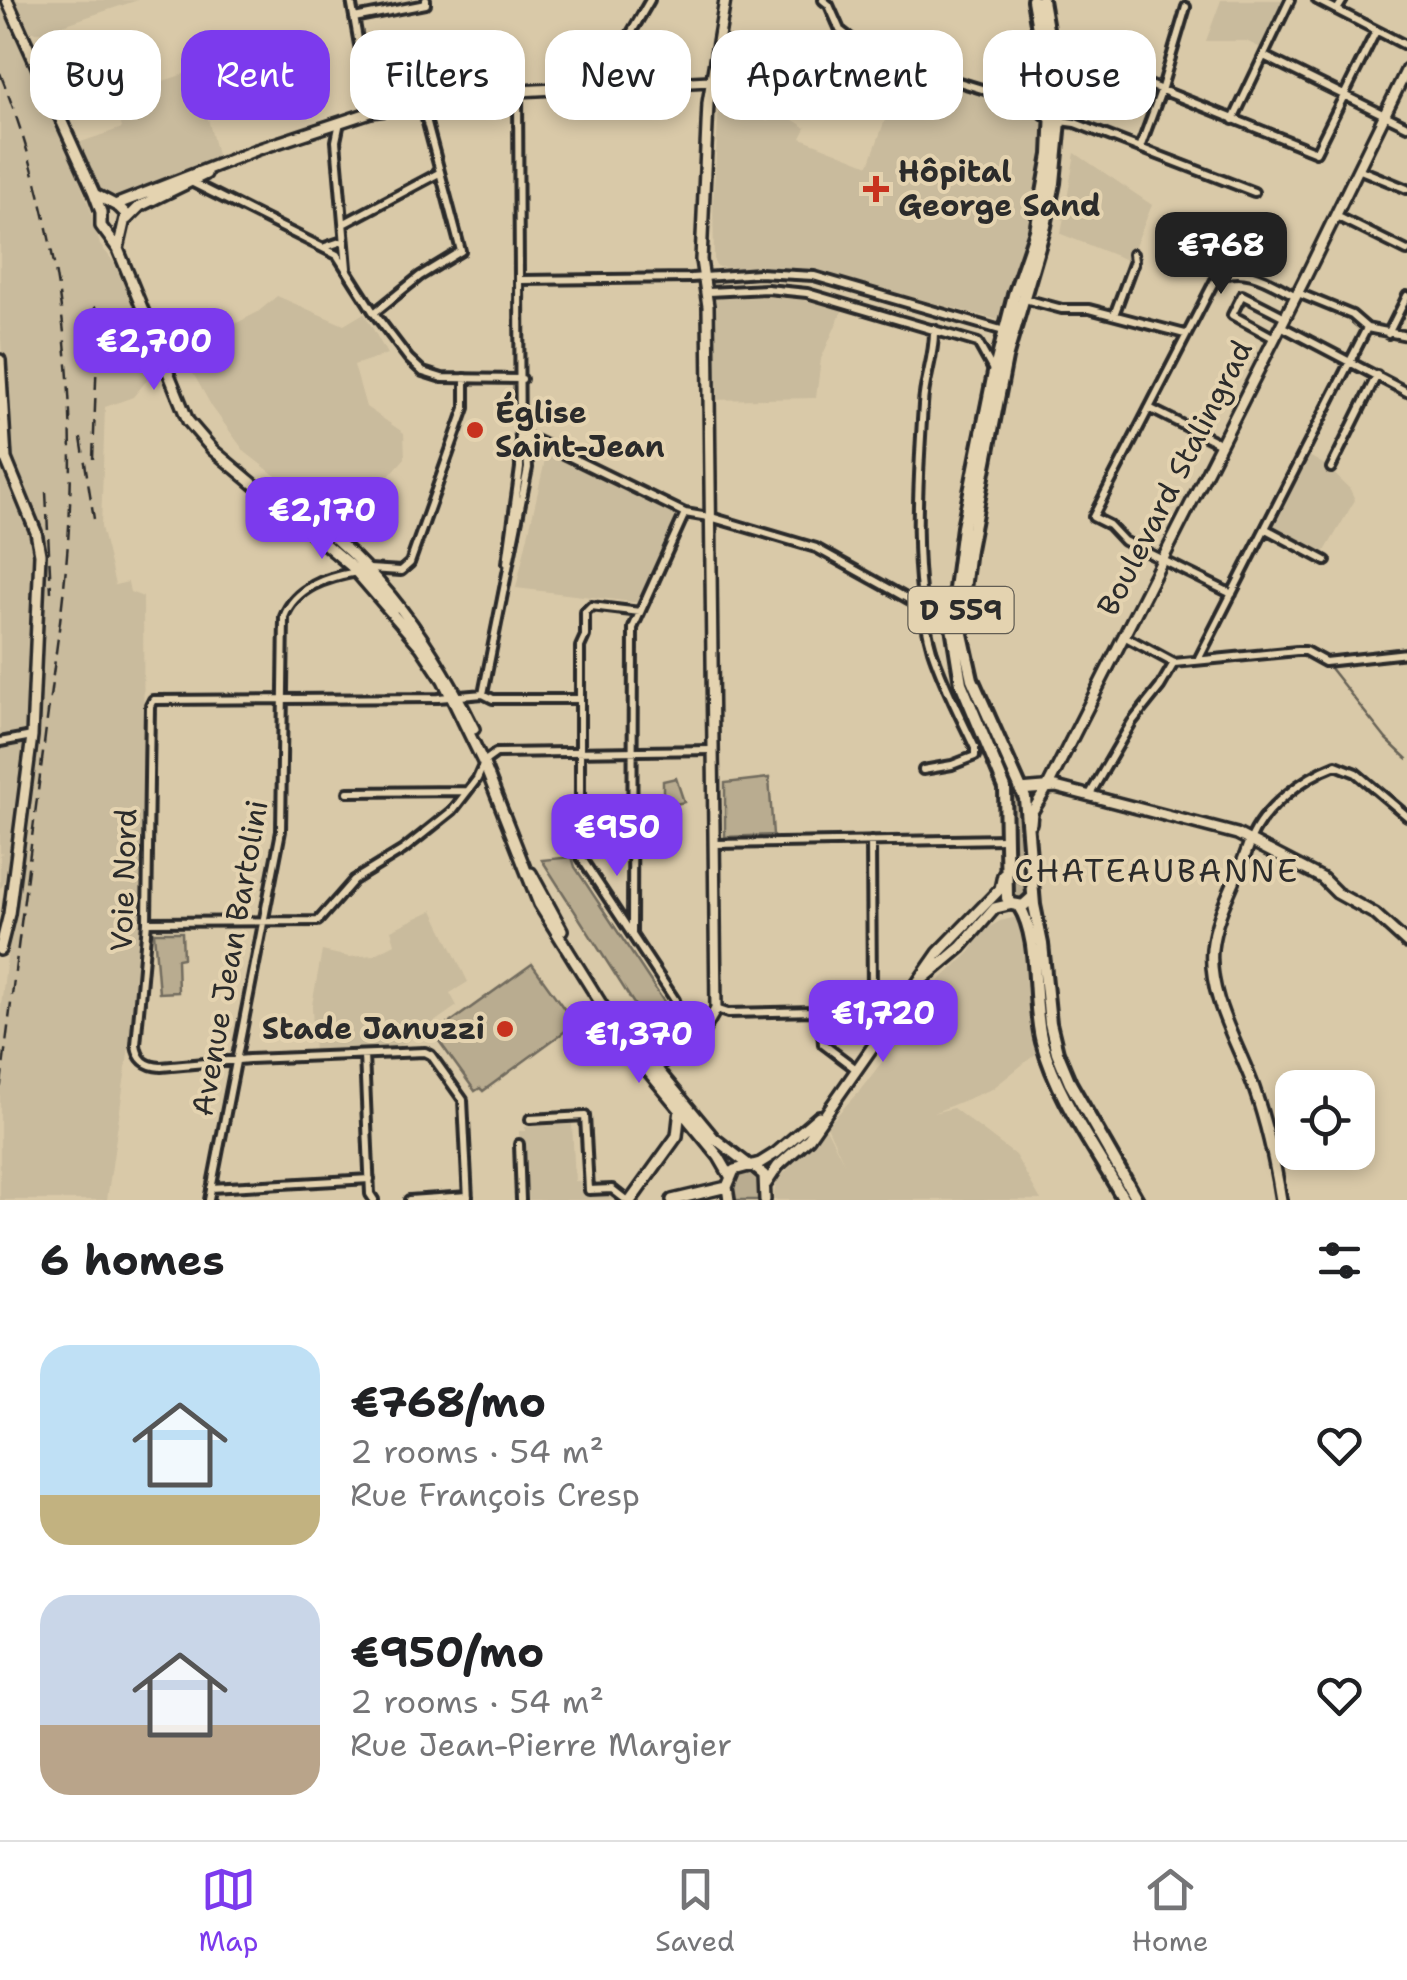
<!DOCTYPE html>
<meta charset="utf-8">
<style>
body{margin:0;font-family:"Shantell Sans",sans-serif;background:#f2f2f2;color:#202124;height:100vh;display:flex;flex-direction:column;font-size:38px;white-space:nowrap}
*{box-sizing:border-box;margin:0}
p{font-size:32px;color:#757577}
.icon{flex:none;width:55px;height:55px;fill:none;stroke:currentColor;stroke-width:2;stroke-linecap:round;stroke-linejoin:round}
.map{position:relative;height:1200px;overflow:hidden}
.side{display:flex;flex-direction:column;background:#fff;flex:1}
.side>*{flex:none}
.banner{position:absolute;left:30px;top:30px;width:1348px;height:90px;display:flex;gap:20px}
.controls{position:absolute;left:1275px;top:1070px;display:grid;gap:20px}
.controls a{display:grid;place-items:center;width:100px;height:100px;border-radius:20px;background:#fff;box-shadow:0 5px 15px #0003;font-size:50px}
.price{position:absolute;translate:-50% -85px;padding:0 22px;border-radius:20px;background:#7c3aed;color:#fff;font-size:32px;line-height:65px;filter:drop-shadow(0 2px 5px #0008)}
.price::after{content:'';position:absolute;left:50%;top:60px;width:30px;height:22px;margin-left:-15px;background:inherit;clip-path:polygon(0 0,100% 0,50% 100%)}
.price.current{background:#222;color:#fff}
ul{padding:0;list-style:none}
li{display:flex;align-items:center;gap:30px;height:250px;padding:0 40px}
li span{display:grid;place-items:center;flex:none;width:280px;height:200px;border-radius:30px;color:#555}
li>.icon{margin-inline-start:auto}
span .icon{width:120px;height:120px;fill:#fffc;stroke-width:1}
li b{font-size:42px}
h2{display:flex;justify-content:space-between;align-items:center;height:120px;padding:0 40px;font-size:42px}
.chip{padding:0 35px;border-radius:30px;background:#fff;box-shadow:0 5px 15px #0003;font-size:35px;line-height:90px}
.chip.current{background:#7c3aed;color:#fff}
.dock{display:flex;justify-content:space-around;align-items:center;height:140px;border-top:2px solid #e0e0e0;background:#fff;font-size:28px;color:#757577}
.dock a{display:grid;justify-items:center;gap:5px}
.dock .current{color:#7c3aed}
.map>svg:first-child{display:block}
.built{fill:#c9bb9d}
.green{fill:#b9ac90;stroke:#726c5e;stroke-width:2.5}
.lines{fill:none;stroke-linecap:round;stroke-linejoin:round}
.stream{stroke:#686357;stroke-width:2.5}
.street-casing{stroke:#2b2b2b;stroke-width:14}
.secondary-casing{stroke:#2b2b2b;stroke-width:16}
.primary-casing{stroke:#2b2b2b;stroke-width:18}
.street{stroke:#e4d3b0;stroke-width:6}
.secondary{stroke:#e4d3b0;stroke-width:9}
.primary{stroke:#e4d3b0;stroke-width:10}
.rail{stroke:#2b2b2b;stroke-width:2.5;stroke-dasharray:15 8;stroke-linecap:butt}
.poi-dot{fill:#c8321e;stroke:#e4d3b0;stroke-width:4}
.labels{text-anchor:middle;stroke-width:8;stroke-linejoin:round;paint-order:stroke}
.shield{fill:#e4d3b0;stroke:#625d53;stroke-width:2.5}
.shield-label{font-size:28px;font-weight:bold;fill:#2b2b2b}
.poi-label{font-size:30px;font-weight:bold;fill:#2b2b2b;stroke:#e4d3b0;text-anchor:start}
.street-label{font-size:30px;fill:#2b2b2b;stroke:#e4d3b0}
.neighbourhood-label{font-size:32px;letter-spacing:2.5px;fill:#2b2b2b;stroke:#e4d3b0}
</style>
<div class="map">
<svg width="1407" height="1200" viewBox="0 0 1407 1200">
<rect width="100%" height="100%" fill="#d9c9a8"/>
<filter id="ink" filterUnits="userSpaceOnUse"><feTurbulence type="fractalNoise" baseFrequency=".01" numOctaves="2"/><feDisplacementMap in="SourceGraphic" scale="20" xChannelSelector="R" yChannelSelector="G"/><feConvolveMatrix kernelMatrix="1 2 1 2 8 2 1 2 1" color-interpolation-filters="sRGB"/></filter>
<g filter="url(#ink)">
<path class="built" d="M0,0l56,121 34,87 10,37 14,17 48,111 -14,6 -15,18 -28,10 -4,120 14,58 13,-3 2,10 13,5 1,189 -7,205 -30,209h-107v-187l35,-276 12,-193 -37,-84 -10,-135z
M15,0h123l-96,32h-11z
M1221,0h62l-22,48 -15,-7h-40z
M903,69l121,39 18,10 2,33 -8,60 -34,110 -182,-48 -102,-6 -4,-5 -1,-63 6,-91 49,13 10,-11 28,18 -5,10 68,27z
M196,70l22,89 -93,38 -16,-1 -11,-8 -20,-45 44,-15 -9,-30z
M1075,153l77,52 -23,56 -68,-27z
M277,296l67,29 20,-12 23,41 -33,11 12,42 38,26 1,25 -62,70 -98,-76 -33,-45 -31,-55 77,-40z
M765,297l33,2 45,10 -22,50 -5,39 -107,2 -1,-102z
M0,440l1,21 33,85 -6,177 -15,116 -10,46 -3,3v-34l3,-1 -3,-1z
M554,449l131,64 -44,90 -125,-15 30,-132z
M1309,456l16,9 25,24 5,11 -31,53 -53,-25z
M433,910l35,72 -18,11 7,13 -68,48 -75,3 -2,-52 10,-54 27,6 25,-2 21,-11 -4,-14z
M1017,917l6,13 14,123 -45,36 -59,24 20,-5 62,47 26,45h-268l3,-18 50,-54 18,35 -17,-37 34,-37 41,-53 28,-47 40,-37 13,-21 17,-10z
M572,1124l3,57h14l1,9 22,-1 11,8 -3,3h-99l-2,-69h6v-4z"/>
<path class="green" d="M676,778l8,24 -21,5v-26z
M769,778l4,57 -48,2v-54z
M1012,789l8,1 11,111 -19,3 -7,-110z
M572,857l3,10 97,147 -22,15 -108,-169z
M154,932h28l1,26 -6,1 1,33 -19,1z
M532,964l43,60 -92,67 -3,-3 -5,3 -41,-57z
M759,1168l6,26 -4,6h-31l1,-26z"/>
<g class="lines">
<path class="stream" d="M1326,663l60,76 21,20"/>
<g class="street-casing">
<path id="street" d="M351,0l20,112
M823,0l6,5 11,25 33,26 155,47 24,17
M1317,0l90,46
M1337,10l6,-10
M354,18l72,-14v-4
M1264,56l143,70
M1052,63l35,-3 229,92 60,-121
M601,85l49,-85
M1033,105l13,-26
M1233,120l57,-120
M1060,121l15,2 179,69
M340,122l-4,19 11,127
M1140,148l21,-57 25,-84
M1358,169l49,20
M191,182l146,73 37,58 35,46 14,13 19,6 80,1
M1336,216l71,35
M345,223l94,-50
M325,247l15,-5
M521,280l170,-2 68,-5 55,3 190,55
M708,292l59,-3 40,4 171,50 15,27
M1298,293l54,22 15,13 40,8
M1021,298l41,11h27l96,25
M374,313l46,-37 41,-25 -39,-147
M1114,315l20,-54 -1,-7
M1281,326l126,66
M1388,334l19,-38
M1274,338l-42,-23 10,-20 43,22
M1149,408l72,36
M520,443l9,-6 156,76 29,5 102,30 101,56 34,8
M526,452l26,-3
M1331,468l46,-93
M1266,529l60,32
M507,563l13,-95 -2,-377
M356,567l39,42
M369,569l32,2 9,-8 55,-155v-30
M1232,594l-108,-53 -15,-16 -16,-8 123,-239c30,-14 53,4 80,18
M640,612l-49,-6 -6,6v24l-5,11v209l95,144
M1124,636l50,27
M1199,658l168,-330
M1174,663l123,-12h8l20,11 82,-9
M483,694l45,-226 -2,-31
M0,742l32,-6
M923,770l29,-5 23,-9v-8c-15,-32 -32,-64 -43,-98 -21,-73 -14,-170 -9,-245 1,-26 12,-49 11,-76
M348,792l119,-1
M1089,796l43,-74 28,-35 14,-24
M871,841l1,156 21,20
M1250,841c13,-33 54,-64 86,-76l20,8 51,43
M715,844l290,-5
M147,922l171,-1 36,-41 49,-30 50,-40 24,-31 8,-18 11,-8 216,-3
M632,934l1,-306 52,-115
M716,1009l12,4 87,-2 6,7 2,26 33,25
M364,1055l6,139 4,6
M530,1119l55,-3 4,74 23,-1 14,11
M519,1144l2,56
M211,1188l159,-9
M209,1200l72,-369 3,-214c11,-30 44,-40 73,-45l2,-11
M409,1200l59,-4
M468,1200l-5,-100 -32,-45 -6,-3 -176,7 -88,8c-15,-1 -23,-7 -25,-22l11,-123 3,-216 3,-6 285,-2 45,-4 10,5h86"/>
</g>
<g class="secondary-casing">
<path id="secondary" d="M7,0l87,193 7,19v14l17,23 70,172 25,29 138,116 70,81 22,33 41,84 55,140 89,143 91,110 11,19
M96,195l23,12 7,7 -8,35
M115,205l141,-55 115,-38 147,-21 192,-10
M127,219l13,-13 66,-32
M0,360l6,99 30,73 4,22 -8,182 -23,178 -9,36
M273,494c94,56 153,138 201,235
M1020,790l36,-3 181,47 85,44 15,15 38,21 32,29
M1031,823l1,-11 16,-26 256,-506 103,-211
M1250,841c-11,36 -34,70 -38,108 -4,49 26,94 42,139 13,37 21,74 27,112
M531,873l31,57
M924,978l37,-31 34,-39 17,-4
M620,1024l94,114 35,27
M656,1068l48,-38 12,-21 -8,-703 -7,-46 7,-157 17,-103
M752,1165l12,10 1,25
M766,1184l12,-18 31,-28 129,-185 62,-64 3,-14
M631,1200l46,-64 3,-27
M672,1200l55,-13
M729,1200l-2,-13 7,-17 26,-7 16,-10 43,-37"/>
</g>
<g class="primary-casing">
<path id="primary" d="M1042,0l17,97 1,24 -6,62 -9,43 -39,132 -37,191 -8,65 1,20 10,45 53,119 9,107 8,39 8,79 7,29 13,31 67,117
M1033,897l-10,9 -11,-2 -5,-6 -2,-110 -44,-105 -10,-63 12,-93 31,-154 20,-78 22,-64 14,-76 2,-46 -19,-109
M1019,906c22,34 12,95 23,136 15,56 54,108 82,158"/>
</g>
<use href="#street" class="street"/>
<use href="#secondary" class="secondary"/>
<use href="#primary" class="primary"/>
<path class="rail" d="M0,73c59,148 79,310 68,469 -5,70 -17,141 -25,211 -15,113 -29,226 -43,339
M81,438l13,81
M93,459l4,-104 -2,-50
M46,492l5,100"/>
</g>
</g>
<g class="poi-dot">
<path d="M871 174h10v10h10v10h-10v10h-10v-10h-10v-10h10z"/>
<circle cx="475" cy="430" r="10"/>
<circle cx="505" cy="1029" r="10"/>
</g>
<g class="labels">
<rect class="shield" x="908.5" y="587" width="105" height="46" rx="8"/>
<g class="shield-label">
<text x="961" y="620">D 559</text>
</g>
<g class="poi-label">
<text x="898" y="182">Hôpital<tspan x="898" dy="34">George Sand</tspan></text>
<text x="495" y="423">Église<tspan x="495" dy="34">Saint-Jean</tspan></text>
<text x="485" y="1039" text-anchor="end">Stade Januzzi</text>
</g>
<g class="street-label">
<text transform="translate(1175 478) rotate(-63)" y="10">Boulevard Stalingrad</text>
<text transform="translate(124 880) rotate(-88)" y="10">Voie Nord</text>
<text transform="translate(230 958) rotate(-80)" y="10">Avenue Jean Bartolini</text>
</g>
<g class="neighbourhood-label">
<text x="1157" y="882">CHATEAUBANNE</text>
</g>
</g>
</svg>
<div class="controls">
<a><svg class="icon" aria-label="locate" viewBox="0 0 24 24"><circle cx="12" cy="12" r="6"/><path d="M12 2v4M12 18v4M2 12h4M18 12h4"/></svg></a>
</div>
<b class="price current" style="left:1221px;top:297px">€768</b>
<b class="price" style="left:154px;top:393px">€2,700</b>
<b class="price" style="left:322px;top:562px">€2,170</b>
<b class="price" style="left:617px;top:879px">€950</b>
<b class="price" style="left:883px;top:1065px">€1,720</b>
<b class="price" style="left:639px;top:1086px">€1,370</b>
<div class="banner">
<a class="chip">Buy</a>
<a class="chip current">Rent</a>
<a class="chip">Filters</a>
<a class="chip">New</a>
<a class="chip">Apartment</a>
<a class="chip">House</a>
</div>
</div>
<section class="side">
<h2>6 homes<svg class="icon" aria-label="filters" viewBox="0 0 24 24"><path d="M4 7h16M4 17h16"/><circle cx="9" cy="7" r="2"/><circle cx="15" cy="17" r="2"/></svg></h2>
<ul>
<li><span style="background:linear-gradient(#bfe0f5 75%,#c2b280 0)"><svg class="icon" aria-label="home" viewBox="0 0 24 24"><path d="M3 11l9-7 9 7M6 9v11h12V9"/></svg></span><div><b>€768/mo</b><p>2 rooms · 54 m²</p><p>Rue François Cresp</p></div><svg class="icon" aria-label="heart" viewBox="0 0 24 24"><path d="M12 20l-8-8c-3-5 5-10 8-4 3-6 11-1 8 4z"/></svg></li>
<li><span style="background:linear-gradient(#c9d6e8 65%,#b9a48a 0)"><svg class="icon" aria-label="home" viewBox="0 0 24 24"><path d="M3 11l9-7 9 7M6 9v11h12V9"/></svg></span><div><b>€950/mo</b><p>2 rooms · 54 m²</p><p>Rue Jean-Pierre Margier</p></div><svg class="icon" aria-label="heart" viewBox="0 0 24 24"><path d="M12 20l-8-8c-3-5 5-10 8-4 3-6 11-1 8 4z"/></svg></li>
</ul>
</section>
<nav class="dock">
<a class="current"><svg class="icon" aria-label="map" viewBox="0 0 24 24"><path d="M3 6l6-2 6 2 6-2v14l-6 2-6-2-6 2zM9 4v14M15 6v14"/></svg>Map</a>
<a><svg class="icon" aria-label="saved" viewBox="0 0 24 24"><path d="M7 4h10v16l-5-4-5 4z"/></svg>Saved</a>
<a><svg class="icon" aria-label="home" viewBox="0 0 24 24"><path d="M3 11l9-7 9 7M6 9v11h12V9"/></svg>Home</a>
</nav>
